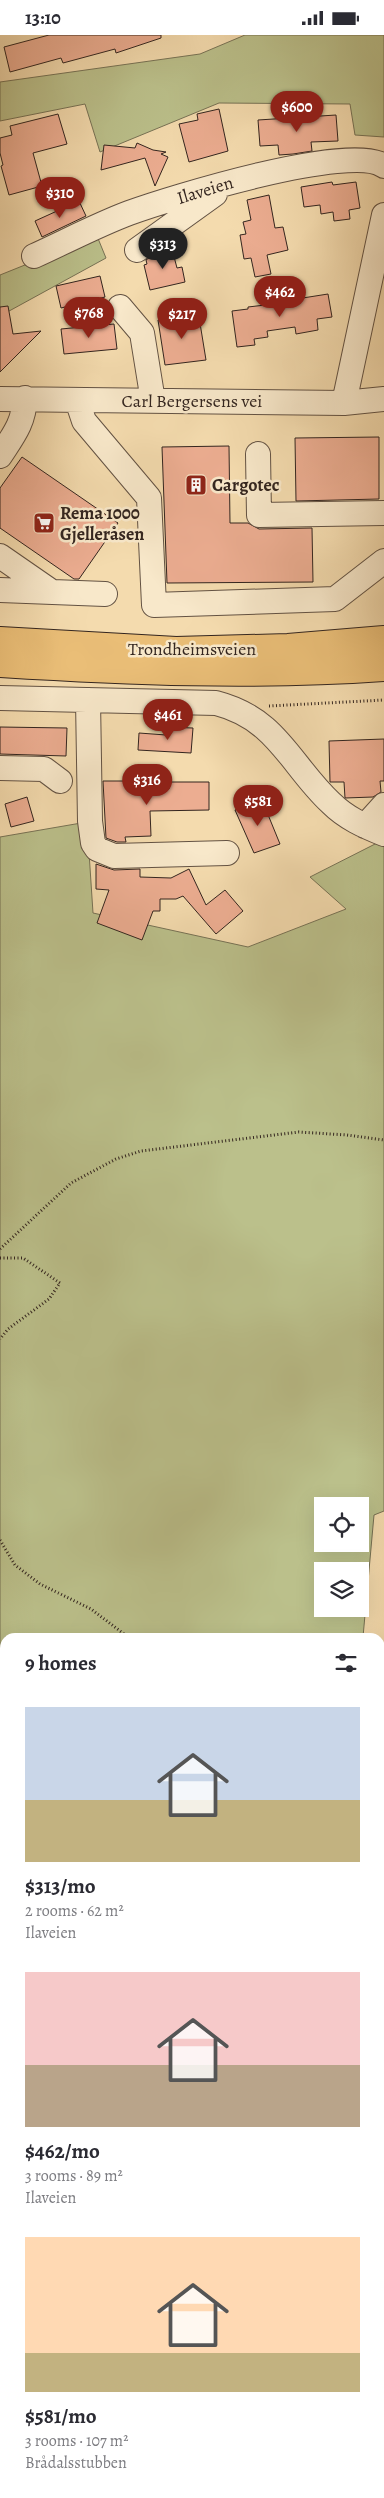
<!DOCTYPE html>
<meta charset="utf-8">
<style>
body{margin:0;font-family:Alegreya,serif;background:#f7f7f7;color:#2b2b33;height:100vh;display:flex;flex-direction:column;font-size:19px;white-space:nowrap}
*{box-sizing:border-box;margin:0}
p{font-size:16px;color:#7c7c81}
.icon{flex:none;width:28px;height:28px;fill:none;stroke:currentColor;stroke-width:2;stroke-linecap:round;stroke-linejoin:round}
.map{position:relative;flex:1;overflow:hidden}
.panel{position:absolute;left:0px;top:1598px;width:385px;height:866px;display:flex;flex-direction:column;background:#fff;border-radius:15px 15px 0 0;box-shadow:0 5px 20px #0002}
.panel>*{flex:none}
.tools{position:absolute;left:314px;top:1462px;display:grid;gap:10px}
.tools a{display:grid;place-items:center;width:55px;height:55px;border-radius:0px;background:#fff;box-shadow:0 5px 20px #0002;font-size:25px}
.price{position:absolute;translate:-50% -42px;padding:0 11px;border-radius:18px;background:#8f2418;color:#fff;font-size:16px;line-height:32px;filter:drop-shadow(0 1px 2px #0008)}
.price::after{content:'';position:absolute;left:50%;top:30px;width:15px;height:11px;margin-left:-8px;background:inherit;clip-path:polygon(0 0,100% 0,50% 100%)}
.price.selected{background:#222;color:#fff}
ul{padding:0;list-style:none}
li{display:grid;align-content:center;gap:10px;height:265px;padding:0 25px}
li span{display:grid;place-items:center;height:155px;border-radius:0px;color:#555}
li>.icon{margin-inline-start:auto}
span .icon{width:90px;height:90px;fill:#fffc;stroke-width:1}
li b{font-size:21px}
h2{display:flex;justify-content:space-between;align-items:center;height:60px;padding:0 25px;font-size:21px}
.status{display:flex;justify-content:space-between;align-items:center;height:35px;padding:0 25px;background:#fff;direction:ltr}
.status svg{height:14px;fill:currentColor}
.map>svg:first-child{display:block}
.green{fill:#bbc08b;stroke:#777255;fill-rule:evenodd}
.building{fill:#ecad91;stroke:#33251f}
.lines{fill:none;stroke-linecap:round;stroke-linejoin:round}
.minor-casing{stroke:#635243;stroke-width:26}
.highway-casing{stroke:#33251f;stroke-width:30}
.path{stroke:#33251f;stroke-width:3;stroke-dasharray:1 2.5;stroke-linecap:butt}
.minor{stroke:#f8e8ca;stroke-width:24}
.highway{stroke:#eabe77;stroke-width:28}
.labels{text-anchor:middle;stroke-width:5;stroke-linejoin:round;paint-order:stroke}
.street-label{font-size:18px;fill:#33251f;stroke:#f8e8ca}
.poi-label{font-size:18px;font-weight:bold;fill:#33251f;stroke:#f8e8ca;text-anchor:start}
</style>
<div class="status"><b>13:10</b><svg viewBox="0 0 49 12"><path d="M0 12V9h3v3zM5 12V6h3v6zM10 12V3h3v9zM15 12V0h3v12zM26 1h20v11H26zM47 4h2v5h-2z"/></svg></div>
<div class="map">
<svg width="384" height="2463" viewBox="0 0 384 2463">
<rect width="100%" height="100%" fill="#f4dbae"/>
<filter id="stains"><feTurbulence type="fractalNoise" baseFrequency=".004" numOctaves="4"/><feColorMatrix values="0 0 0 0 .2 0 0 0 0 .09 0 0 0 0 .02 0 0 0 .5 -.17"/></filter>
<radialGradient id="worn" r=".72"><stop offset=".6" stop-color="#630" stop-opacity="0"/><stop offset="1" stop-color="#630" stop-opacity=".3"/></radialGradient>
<path class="green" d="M245,0h139v102l-29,-2 -5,-31 -131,-1 -119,49 -15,-48 -85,17v-39l200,-28z
M97,201l9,22 -106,58v-41z
M87,787l6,91 155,34 98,-38 -36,-32 69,-35 5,1v668l-10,4 -11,122h-358v857h375v-589l4,13v580h-384v-1661zM322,1471h38v38h-38zM322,1536h38v38h-38z"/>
<path class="building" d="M49,0h112v3l-45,15 -1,-4 -52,14 -2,-5 -51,14 -6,-25z
M219,74l9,42 -39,11 -10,-38 19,-4 -1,-6z
M58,79l9,30 -34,9 9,33 -33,9 -8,-29 2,-1 -3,-12v-15l12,-3 -2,-9z
M336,80l2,26 -27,1 1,9 -19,3 -14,1 -1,-10 -18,1 -2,-26z
M137,108l16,7 13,2 -5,2 7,3 -13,29 -10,-28 -44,12 3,-25 31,3z
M332,147l1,3 23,-3 4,26 -11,2 1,9 -16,2 -1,-9 -12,2 -1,-9 -16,2 -3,-20z
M269,160l6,33 8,-1 5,23 -21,5 4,19 -16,3 -4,-19 -7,1 -4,-24 6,-1 -3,-12 8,-2 -4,-20z
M79,166l7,15 -44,21 -7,-16z
M172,214l5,19 5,-1 3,15 -35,8 -6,-25 3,-1 -1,-4 11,-8z
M100,241l5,21 -44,11 -5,-22z
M328,259l4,23 -15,2 1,11 -22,4 -1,-7 -28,4 1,6 -14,2 1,6 -18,2 -5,-36 16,-2v-2l43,-5 -1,-2z
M8,271l5,28 28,-3 -41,41v-65z
M185,281l1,3 13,-2 7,43 -41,5 -7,-45z
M114,289l3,25 -53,5 -3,-25z
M379,402v62l-83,2 -1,-63z
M229,411l1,77h18l11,6 53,-1 1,54 -146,1 -5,-136z
M22,422l96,66 -39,56h-5l-74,-51v-40z
M0,692l67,1 -1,28 -66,-2z
M166,692l27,1 -2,25 -53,-3 1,-17 27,2z
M384,704v42h-4l1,11 -8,5 -28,1 -1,-16h-14l-1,-41z
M103,746h33v8h33v-7h40v28l-59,1 1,25 -26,1 1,5h-9l-11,-4z
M27,762l7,24 -23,6 -6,-23z
M262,765l18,44 -26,9 -19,-43z
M96,829l18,6 26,-1v8l31,1 18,-9 17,36 19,-15 18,21 -27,23 -33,-38 -7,3h-16v12h-7l-11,29 -45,-17 12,-33 -13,-1z"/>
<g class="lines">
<g class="minor-casing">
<path id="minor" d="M137,215l78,-56
M34,221c31,-14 63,-31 95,-43 41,-15 223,-71 255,-47
M120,272l22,26 11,68
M0,364l344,4 40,-4
M77,365l7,21 65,77 5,107 181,-6 49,-38
M344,368l40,-188
M258,419l1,61 125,-2
M0,421c13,-20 24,-33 25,-58
M0,521l52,36
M0,555l105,4
M0,663l216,5c62,16 74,62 115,100 15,15 33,23 53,31
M88,665l2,121 3,22 4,6 17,7 113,-3
M0,733l44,1 16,12
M365,791l19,-21"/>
</g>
<g class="highway-casing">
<path id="highway" d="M0,606l176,10 112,-3 96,-8
M0,628c128,8 256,13 384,4"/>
</g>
<path class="path" d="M269,671l115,-6
M0,1214l71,-66 45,-24 25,-8 158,-19 48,3 37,5
M0,1223h23l37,25 -11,16 -41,30 -8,10
M0,1505l15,25 25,19 51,25 37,28
M0,2019l5,-3
M0,2342l5,-2
M0,2459l5,-1
M156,2459v4"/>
<use href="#minor" class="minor"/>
<use href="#highway" class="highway"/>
</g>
<defs>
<g id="building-square" transform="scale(1.125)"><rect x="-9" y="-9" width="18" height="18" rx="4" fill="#8f2418" stroke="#f8e8ca"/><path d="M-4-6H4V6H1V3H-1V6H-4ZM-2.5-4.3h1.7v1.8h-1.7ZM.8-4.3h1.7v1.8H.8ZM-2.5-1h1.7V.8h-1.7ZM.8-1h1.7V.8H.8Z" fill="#fff"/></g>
<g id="supermarket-square" transform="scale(1.125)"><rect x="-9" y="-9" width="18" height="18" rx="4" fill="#8f2418" stroke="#f8e8ca"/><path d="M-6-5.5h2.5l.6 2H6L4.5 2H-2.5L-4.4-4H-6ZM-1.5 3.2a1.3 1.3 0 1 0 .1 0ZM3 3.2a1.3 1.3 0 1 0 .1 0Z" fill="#fff"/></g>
</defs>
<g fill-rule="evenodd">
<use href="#building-square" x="196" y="450"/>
<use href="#supermarket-square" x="44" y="488"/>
</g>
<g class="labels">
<g class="street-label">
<text transform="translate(205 155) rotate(-17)" y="6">Ilaveien</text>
<text x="192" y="372">Carl Bergersens vei</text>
<text x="192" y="620">Trondheimsveien</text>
</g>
<g class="poi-label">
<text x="212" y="456">Cargotec</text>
<text x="60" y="484">Rema 1000<tspan x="60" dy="21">Gjelleråsen</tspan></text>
</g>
</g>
<rect width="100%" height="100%" filter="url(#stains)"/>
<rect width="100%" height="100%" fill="url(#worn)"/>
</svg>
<div class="tools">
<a><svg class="icon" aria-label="locate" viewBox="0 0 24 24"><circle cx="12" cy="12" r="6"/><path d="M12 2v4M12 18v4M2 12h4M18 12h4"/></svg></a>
<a><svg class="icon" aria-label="layers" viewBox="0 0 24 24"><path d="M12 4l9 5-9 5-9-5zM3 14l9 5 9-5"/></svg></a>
</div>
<b class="price" style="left:297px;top:98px">$600</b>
<b class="price" style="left:60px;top:184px">$310</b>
<b class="price selected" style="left:163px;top:235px">$313</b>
<b class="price" style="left:280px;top:283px">$462</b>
<b class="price" style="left:89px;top:304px">$768</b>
<b class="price" style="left:182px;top:305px">$217</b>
<b class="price" style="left:168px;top:706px">$461</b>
<b class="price" style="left:147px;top:771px">$316</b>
<b class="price" style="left:258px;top:792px">$581</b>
<section class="panel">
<h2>9 homes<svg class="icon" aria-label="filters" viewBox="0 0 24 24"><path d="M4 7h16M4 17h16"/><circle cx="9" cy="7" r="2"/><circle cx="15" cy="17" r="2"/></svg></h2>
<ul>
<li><span style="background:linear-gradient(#c9d6e8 60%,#c2b280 0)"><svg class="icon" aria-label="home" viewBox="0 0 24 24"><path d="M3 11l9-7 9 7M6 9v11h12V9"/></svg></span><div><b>$313/mo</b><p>2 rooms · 62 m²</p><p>Ilaveien</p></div></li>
<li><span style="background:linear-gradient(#f6c9c9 60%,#b9a48a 0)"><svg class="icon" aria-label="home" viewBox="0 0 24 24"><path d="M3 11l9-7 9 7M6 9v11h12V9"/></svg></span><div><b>$462/mo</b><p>3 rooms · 89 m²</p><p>Ilaveien</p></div></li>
<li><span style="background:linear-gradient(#ffd9b3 75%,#c2b280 0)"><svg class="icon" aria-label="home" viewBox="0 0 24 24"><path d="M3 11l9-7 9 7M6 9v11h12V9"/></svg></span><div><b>$581/mo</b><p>3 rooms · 107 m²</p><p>Brådalsstubben</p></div></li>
</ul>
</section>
</div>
